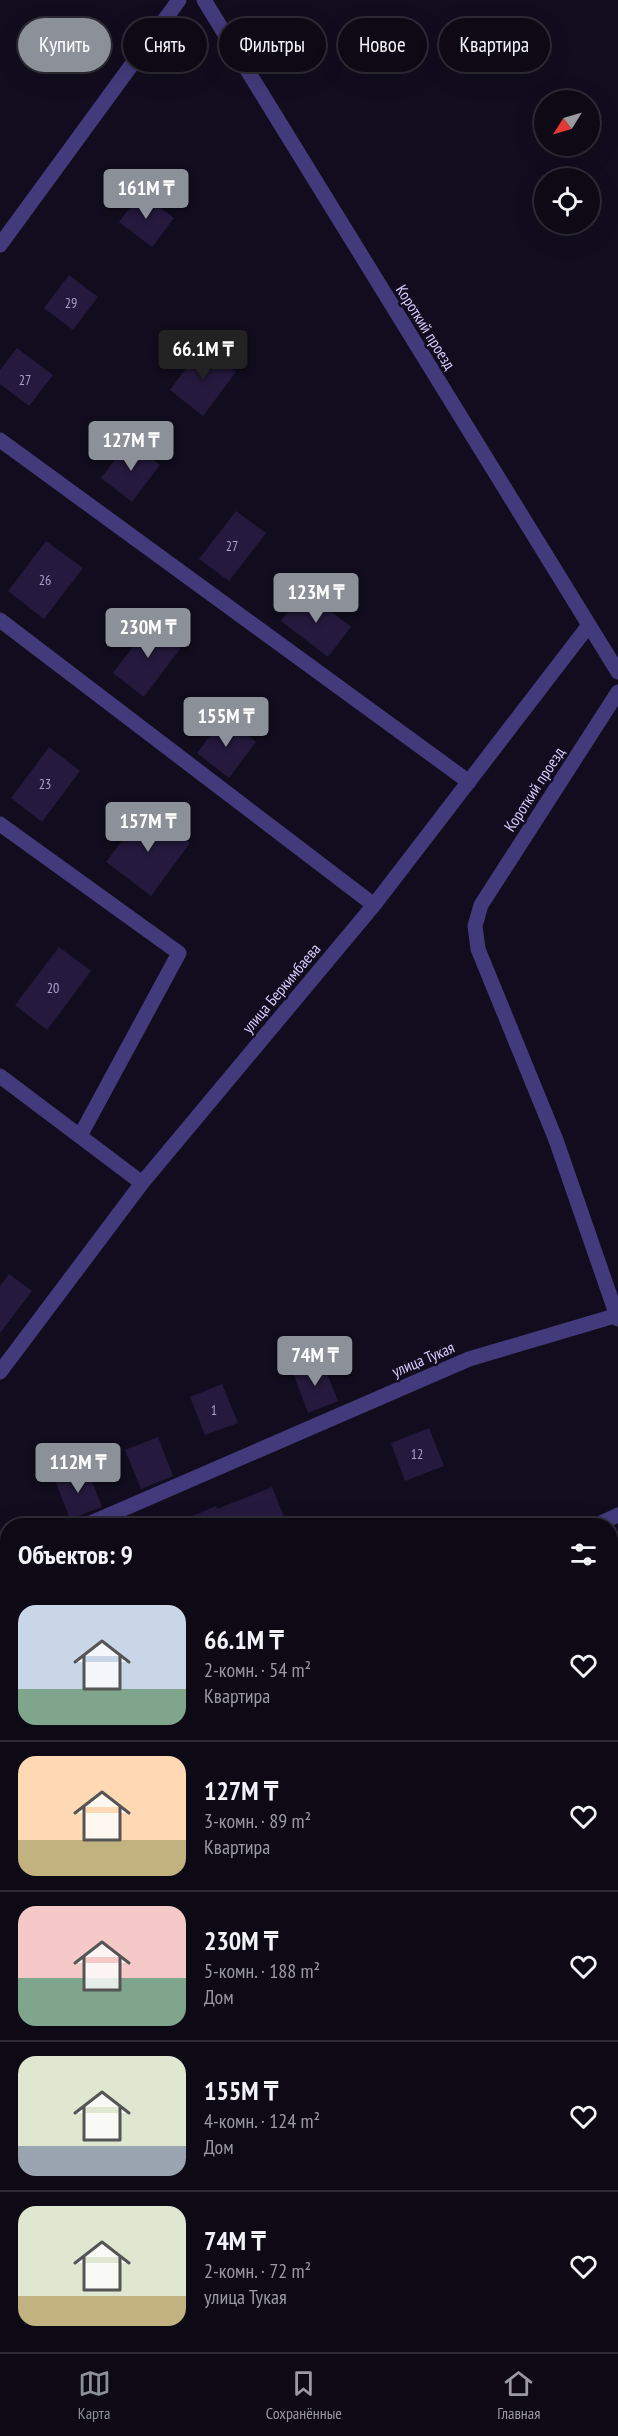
<!DOCTYPE html>
<html lang="ru">
<meta charset="utf-8">
<style>
body{margin:0;font-family:"PT Sans Narrow",sans-serif;background:#1b1823;color:#f1f3f6;height:100vh;display:flex;flex-direction:column;font-size:22px;white-space:nowrap}
*{box-sizing:border-box;margin:0}
p{font-size:20px;color:#9a9aa1}
.icon{flex:none;width:33px;height:33px;fill:none;stroke:currentColor;stroke-width:2;stroke-linecap:round;stroke-linejoin:round}
.map{position:relative;flex:1;overflow:hidden}
.panel{position:absolute;left:0px;top:1518px;width:618px;height:834px;display:flex;flex-direction:column;background:#0d0a16;border-radius:24px 24px 0 0;box-shadow:0 6px 24px #0002,0 0 0 2px #2d2b35}
.panel>*{flex:none}
.guide{position:absolute;left:18px;top:18px;width:582px;height:54px;display:flex;gap:12px}
.needle{width:39px;rotate:233deg}
.buttons{position:absolute;left:534px;top:90px;display:grid;gap:12px}
.buttons a{display:grid;place-items:center;width:66px;height:66px;border-radius:50%;background:#0d0a16;box-shadow:0 6px 24px #0002,0 0 0 2px #2d2b35;font-size:30px}
.price{position:absolute;translate:-50% -51px;padding:0 14px;border-radius:6px;background:#8c9099;color:#fff;font-size:20px;line-height:39px;filter:drop-shadow(0 2px 3px #0008)}
.price::after{content:'';position:absolute;left:50%;top:36px;width:18px;height:14px;margin-left:-9px;background:inherit;clip-path:polygon(0 0,100% 0,50% 100%)}
.price.selected{background:#222;color:#fff}
ul{padding:0;list-style:none}
li{display:flex;align-items:center;gap:18px;height:150px;padding:0 18px}
li+li{border-top:2px solid #2d2b35}
li span{display:grid;place-items:center;flex:none;width:168px;height:120px;border-radius:18px;color:#555}
li>.icon{margin-inline-start:auto}
span .icon{width:72px;height:72px;fill:#fffc;stroke-width:1}
li b{font-size:26px}
h2{display:flex;justify-content:space-between;align-items:center;height:72px;padding:0 18px;font-size:26px}
.chip{padding:0 21px;border-radius:27px;background:#0d0a16;box-shadow:0 6px 24px #0002,0 0 0 2px #2d2b35;font-size:21px;line-height:54px}
.chip.selected{background:#8c9099;color:#fff}
.tabs{display:flex;justify-content:space-around;align-items:center;height:84px;border-top:2px solid #2d2b35;background:#0d0a16;font-size:16px;color:#9a9aa1}
.tabs a{display:grid;justify-items:center;gap:3px}
.tabs .selected{color:#8c9099}
.map>svg:first-child{display:block}
.building{fill:#251a3e}
.lines{fill:none;stroke-linecap:round;stroke-linejoin:round}
.minor{stroke:#433a7b;stroke-width:15}
.tertiary{stroke:#433a7b;stroke-width:15}
.labels{text-anchor:middle;stroke-width:5;stroke-linejoin:round;paint-order:stroke}
.number-label{font-size:14px;fill:#aaa0cd}
.street-label{font-size:16px;fill:#d6ccfd;stroke:#110d1e}
</style>
<div class="map">
<svg width="618" height="2352" viewBox="0 0 618 2352">
<rect width="100%" height="100%" fill="#110d1e"/>
<path class="building" d="M141,193l33,25 -22,29 -33,-25z
M69,275l29,22 -25,33 -29,-22z
M202,347l34,25 -33,44 -33,-26z
M17,348l36,27 -24,31 -29,-22v-14z
M129,441l31,24 -28,37 -31,-24z
M236,511l30,22 -37,48 -30,-22z
M46,541l37,27 -39,51 -36,-28z
M304,590l47,37 -23,30 -47,-36z
M152,621l31,24 -39,52 -31,-24z
M224,717l32,25 -27,36 -32,-25z
M49,747l31,24 -38,51 -31,-24z
M146,809l44,34 -39,53 -45,-34z
M59,947l32,24 -44,59 -32,-25z
M9,1274l23,17 -32,42v-47z
M322,1361l16,40 -30,12 -15,-40z
M222,1384l16,39 -33,12 -15,-38z
M429,1428l15,38 -39,15 -14,-38z
M158,1437l15,39 -32,13 -16,-39z
M87,1468l15,39 -32,12 -15,-39z
M272,1487l13,32 -16,7h-100l47,-20 1,3z"/>
<g class="lines">
<path class="minor" d="M204,0l414,672
M0,440l469,342
M0,620l374,285
M618,692l-137,213 -6,21 3,23 78,191 62,179
M0,824l179,129 -99,183
M0,1076l142,107
M0,1372l142,-189 232,-278 215,-280
M84,1526l385,-167 149,-44
M595,1526l23,-11
M0,1556l8,3
M0,1709l8,4
M610,1710l8,-3
M610,1913l8,-3
M610,2115l8,-3
M0,2212l8,-10
M610,2318l8,-3
M528,2352l18,-8"/>
<path class="tertiary" d="M0,245l179,-245
M0,2136l8,6
M248,2344l8,8"/>
</g>
<g class="labels">
<g class="number-label">
<text x="71" y="308">29</text>
<text x="25" y="385">27</text>
<text x="232" y="551">27</text>
<text x="45" y="585">26</text>
<text x="45" y="789">23</text>
<text x="53" y="993">20</text>
<text x="214" y="1415">1</text>
<text x="417" y="1459">12</text>
</g>
<g class="street-label">
<text transform="translate(426 327) rotate(58)" y="6">Короткий проезд</text>
<text transform="translate(534 789) rotate(-57)" y="6">Короткий проезд</text>
<text transform="translate(281 988) rotate(-50)" y="6">улица Беркимбаева</text>
<text transform="translate(423 1359) rotate(-23)" y="6">улица Тукая</text>
</g>
</g>
</svg>
<div class="buttons">
<a><svg class="needle" viewBox="-14 -14 28 28"><path d="M0-13l5 13h-10z" fill="#e53935"/><path d="M0 13l5-13h-10z" fill="#9a9aa1"/></svg></a>
<a><svg class="icon" aria-label="locate" viewBox="0 0 24 24"><circle cx="12" cy="12" r="6"/><path d="M12 2v4M12 18v4M2 12h4M18 12h4"/></svg></a>
</div>
<b class="price" style="left:146px;top:220px">161M ₸</b>
<b class="price selected" style="left:203px;top:381px">66.1M ₸</b>
<b class="price" style="left:131px;top:472px">127M ₸</b>
<b class="price" style="left:316px;top:624px">123M ₸</b>
<b class="price" style="left:148px;top:659px">230M ₸</b>
<b class="price" style="left:226px;top:748px">155M ₸</b>
<b class="price" style="left:148px;top:853px">157M ₸</b>
<b class="price" style="left:315px;top:1387px">74M ₸</b>
<b class="price" style="left:78px;top:1494px">112M ₸</b>
<div class="guide">
<a class="chip selected">Купить</a>
<a class="chip">Снять</a>
<a class="chip">Фильтры</a>
<a class="chip">Новое</a>
<a class="chip">Квартира</a>
</div>
<section class="panel">
<h2>Объектов: 9<svg class="icon" aria-label="filters" viewBox="0 0 24 24"><path d="M4 7h16M4 17h16"/><circle cx="9" cy="7" r="2"/><circle cx="15" cy="17" r="2"/></svg></h2>
<ul>
<li><span style="background:linear-gradient(#c9d6e8 70%,#7fa58c 0)"><svg class="icon" aria-label="home" viewBox="0 0 24 24"><path d="M3 11l9-7 9 7M6 9v11h12V9"/></svg></span><div><b>66.1M ₸</b><p>2-комн. · 54 m²</p><p>Квартира</p></div><svg class="icon" aria-label="heart" viewBox="0 0 24 24"><path d="M12 20l-8-8c-3-5 5-10 8-4 3-6 11-1 8 4z"/></svg></li>
<li><span style="background:linear-gradient(#ffd9b3 70%,#c2b280 0)"><svg class="icon" aria-label="home" viewBox="0 0 24 24"><path d="M3 11l9-7 9 7M6 9v11h12V9"/></svg></span><div><b>127M ₸</b><p>3-комн. · 89 m²</p><p>Квартира</p></div><svg class="icon" aria-label="heart" viewBox="0 0 24 24"><path d="M12 20l-8-8c-3-5 5-10 8-4 3-6 11-1 8 4z"/></svg></li>
<li><span style="background:linear-gradient(#f6c9c9 60%,#7fa58c 0)"><svg class="icon" aria-label="home" viewBox="0 0 24 24"><path d="M3 11l9-7 9 7M6 9v11h12V9"/></svg></span><div><b>230M ₸</b><p>5-комн. · 188 m²</p><p>Дом</p></div><svg class="icon" aria-label="heart" viewBox="0 0 24 24"><path d="M12 20l-8-8c-3-5 5-10 8-4 3-6 11-1 8 4z"/></svg></li>
<li><span style="background:linear-gradient(#dfe7d0 75%,#9aa5b1 0)"><svg class="icon" aria-label="home" viewBox="0 0 24 24"><path d="M3 11l9-7 9 7M6 9v11h12V9"/></svg></span><div><b>155M ₸</b><p>4-комн. · 124 m²</p><p>Дом</p></div><svg class="icon" aria-label="heart" viewBox="0 0 24 24"><path d="M12 20l-8-8c-3-5 5-10 8-4 3-6 11-1 8 4z"/></svg></li>
<li><span style="background:linear-gradient(#dfe7d0 75%,#c2b280 0)"><svg class="icon" aria-label="home" viewBox="0 0 24 24"><path d="M3 11l9-7 9 7M6 9v11h12V9"/></svg></span><div><b>74M ₸</b><p>2-комн. · 72 m²</p><p>улица Тукая</p></div><svg class="icon" aria-label="heart" viewBox="0 0 24 24"><path d="M12 20l-8-8c-3-5 5-10 8-4 3-6 11-1 8 4z"/></svg></li>
</ul>
</section>
</div>
<nav class="tabs">
<a class="selected"><svg class="icon" aria-label="map" viewBox="0 0 24 24"><path d="M3 6l6-2 6 2 6-2v14l-6 2-6-2-6 2zM9 4v14M15 6v14"/></svg>Карта</a>
<a><svg class="icon" aria-label="saved" viewBox="0 0 24 24"><path d="M7 4h10v16l-5-4-5 4z"/></svg>Сохранённые</a>
<a><svg class="icon" aria-label="home" viewBox="0 0 24 24"><path d="M3 11l9-7 9 7M6 9v11h12V9"/></svg>Главная</a>
</nav>
